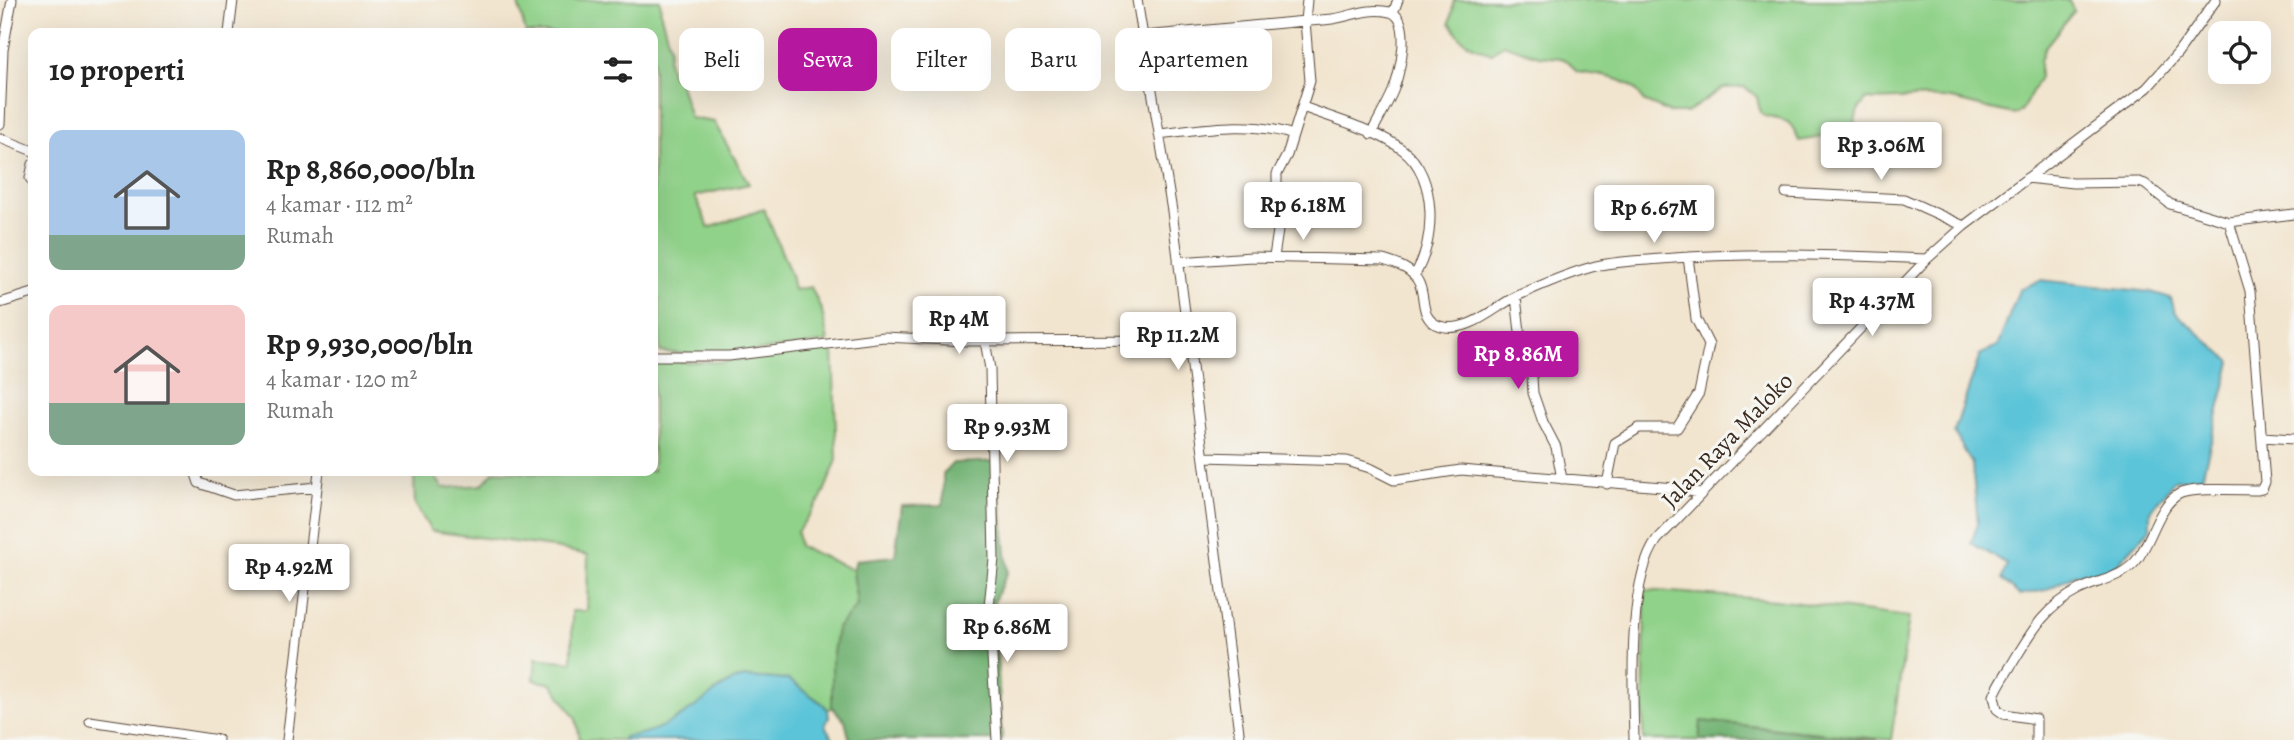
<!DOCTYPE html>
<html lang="id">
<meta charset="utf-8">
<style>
body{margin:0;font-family:Alegreya,serif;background:#f6f6f6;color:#222;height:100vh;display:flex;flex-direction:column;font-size:26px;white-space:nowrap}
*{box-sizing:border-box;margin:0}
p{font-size:23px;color:#767676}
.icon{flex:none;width:38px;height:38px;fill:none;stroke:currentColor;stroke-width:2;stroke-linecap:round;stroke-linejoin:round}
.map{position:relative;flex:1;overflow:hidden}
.side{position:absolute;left:28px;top:28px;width:630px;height:448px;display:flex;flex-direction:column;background:#fff;border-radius:14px;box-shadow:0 7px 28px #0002}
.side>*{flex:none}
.banner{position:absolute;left:679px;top:28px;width:665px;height:63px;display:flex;gap:14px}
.fabs{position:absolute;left:2208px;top:21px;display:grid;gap:14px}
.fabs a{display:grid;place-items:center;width:63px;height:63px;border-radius:14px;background:#fff;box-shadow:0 7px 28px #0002;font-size:35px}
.price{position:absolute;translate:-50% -60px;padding:0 16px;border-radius:7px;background:#fff;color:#222;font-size:23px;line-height:46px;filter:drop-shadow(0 2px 4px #0008)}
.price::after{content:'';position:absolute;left:50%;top:42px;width:21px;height:16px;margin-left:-10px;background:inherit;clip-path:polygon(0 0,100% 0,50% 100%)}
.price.current{background:#b5179e;color:#fff}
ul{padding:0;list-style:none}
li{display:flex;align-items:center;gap:21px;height:175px;padding:0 21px}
li span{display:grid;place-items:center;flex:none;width:196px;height:140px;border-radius:14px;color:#555}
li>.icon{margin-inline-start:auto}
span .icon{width:84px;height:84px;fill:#fffc;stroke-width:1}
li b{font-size:30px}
h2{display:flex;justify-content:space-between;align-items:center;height:84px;padding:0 21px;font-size:30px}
.pill{padding:0 24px;border-radius:14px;background:#fff;box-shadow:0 7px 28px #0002;font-size:24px;line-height:63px}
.pill.current{background:#b5179e;color:#fff}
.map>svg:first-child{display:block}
.green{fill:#91d28a;stroke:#667e54;stroke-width:2}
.forest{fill:#74b476;stroke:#586f4a;stroke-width:2}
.water{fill:#5cc4d8;stroke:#4c777b;stroke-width:2}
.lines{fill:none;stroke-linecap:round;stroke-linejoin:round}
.minor-casing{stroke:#564639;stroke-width:11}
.minor{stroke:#fff;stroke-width:9}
.labels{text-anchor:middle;stroke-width:6;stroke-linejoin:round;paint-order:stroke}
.street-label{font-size:24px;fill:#3b2a1e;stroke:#f6f6f2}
</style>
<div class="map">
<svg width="2294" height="740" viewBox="0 0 2294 740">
<rect width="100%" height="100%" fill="#f6f6f2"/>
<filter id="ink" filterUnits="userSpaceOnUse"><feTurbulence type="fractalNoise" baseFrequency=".0143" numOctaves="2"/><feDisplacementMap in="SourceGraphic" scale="14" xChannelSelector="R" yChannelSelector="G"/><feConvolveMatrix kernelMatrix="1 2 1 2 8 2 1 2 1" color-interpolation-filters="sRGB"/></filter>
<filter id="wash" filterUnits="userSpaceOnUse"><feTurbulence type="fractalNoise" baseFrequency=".00686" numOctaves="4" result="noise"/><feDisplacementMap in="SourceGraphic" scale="28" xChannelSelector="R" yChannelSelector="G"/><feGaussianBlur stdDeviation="1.57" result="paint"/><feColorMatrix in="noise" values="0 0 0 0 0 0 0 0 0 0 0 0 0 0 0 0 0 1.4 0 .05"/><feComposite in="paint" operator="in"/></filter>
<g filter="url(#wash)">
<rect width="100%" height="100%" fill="#f2e5cf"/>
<path class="green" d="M517,0h143l1,15 9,32 -2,12 3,15 9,10 10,34 24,4 35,62 -54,12 14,32 55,-19 27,66 3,15 17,-3 11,24 6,31 -110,14 -58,-4 -1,-54 -6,-13v-252h-127z
M1454,0h615l5,11 -29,36 -5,14v16l-18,33 -6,4c-23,-3 -44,-11 -66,-15 -28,-5 -55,3 -83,0l-9,11 -6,22 -53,9c-3,-6 -5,-16 -12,-19 -20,-10 -25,5 -30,-25l-12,-10 -22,1 -37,25h-15l-28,-12c-9,-25 -44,-25 -66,-29l-9,-11 -7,-3 -22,-2 -36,-12 -12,10c-9,-5 -24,-9 -31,-17 -4,-5 -5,-9 -10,-14z
M833,348l4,112 -16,39 -24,33 2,14 54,24 4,36 -20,23 -5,31v47l-4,3 -5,-6 -34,-24 -43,-3 -9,2 -17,9 -17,14 -42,26 -23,8 -14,1 -1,3h-43l-4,-21 -24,-35 -18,-4 2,-22 36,4v-51h15l1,-56 -43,-9 -114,-15 -16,-27 -1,-29 19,-1 10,14 39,-3 12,-14 66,4 2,-4h91v-109h68z
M1645,590l131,10 133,17 -18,123 -189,-19 -3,19h-56z"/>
<path class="forest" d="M996,461l12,110 -14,30 8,139h-150l-3,-3 -4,-16 -13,-14v-47l5,-32 20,-22 -4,-36 3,-10 39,-4 7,-50 41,-1v-31l10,-11z
M1701,721l177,19h-179z"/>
<path class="water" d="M2040,280l111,12 20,6 4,14 56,50 -29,115 -27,3 -25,31v18l-41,44 -33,1 -30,16 -27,5 -17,-16 5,-15 -36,-21 7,-20 -6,-59 -18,-32 26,-77 18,-10 21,-55z
M746,677l43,3 34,24 5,6 1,7 -4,9 9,14h-211l1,-3c31,-3 55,-18 79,-36 14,-10 25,-21 43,-24z"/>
</g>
<g filter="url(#ink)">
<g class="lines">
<g class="minor-casing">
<path id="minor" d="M1137,0l35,211 68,529
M1393,13l5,-13
M229,33l4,-33
M1144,36l161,-15 2,-21
M1303,107c31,12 74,23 100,43 35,26 33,93 11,126
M0,124l3,-74 9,-50
M1159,134c44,-5 91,-14 134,1
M0,138l33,13
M33,164l-3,14 3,5
M2027,178l46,5 66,-1 6,2 25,20 59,18 21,69 15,191 -3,7 -4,1c-18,0 -65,-3 -79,4 -21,11 -28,49 -43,67 -14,17 -38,19 -57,29 -35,18 -47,41 -67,74 -6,10 -14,21 -18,32l3,13 7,5 32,5v21
M1786,193l118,6 60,27
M2229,222l65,-8
M1274,257l9,-60 -6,-13v-10l10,-19 23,-74 -5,-60c9,0 18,-1 27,-2 22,-3 34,-12 58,-7 23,6 10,62 3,79 -6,14 -15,29 -22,43
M1178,262l74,-5 131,3c13,4 28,8 35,21 9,15 0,38 22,45 29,8 54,-19 77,-30 24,-11 50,-22 75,-29 22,-6 46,-6 69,-8 88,-7 177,-4 266,0
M1516,297l4,35 11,29 2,32 10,29 13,25 6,32
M0,303l33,-10
M985,341l5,28 4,190 -5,47 8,134
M653,356h76l155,-19 83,4 222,-1
M2262,437l32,2
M1204,457l143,4 23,7 24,12 67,-10 213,18 26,5
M195,471l4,12 35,12 83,-8
M1607,484l8,-41 24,-15h38l22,-35 10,-48 -13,-26 -8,-62
M90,721l128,19
M287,740l32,-269
M1634,740c-1,-51 -7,-159 23,-200l270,-281 37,-33 183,-138 31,-35 38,-53"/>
</g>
<use href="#minor" class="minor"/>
</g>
</g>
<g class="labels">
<g class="street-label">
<text transform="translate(1727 440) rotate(-46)" y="8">Jalan Raya Maloko</text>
</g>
</g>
</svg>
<div class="fabs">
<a><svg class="icon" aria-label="locate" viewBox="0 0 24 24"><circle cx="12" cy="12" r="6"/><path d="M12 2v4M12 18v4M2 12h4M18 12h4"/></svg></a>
</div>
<b class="price" style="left:1881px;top:182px">Rp 3.06M</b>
<b class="price" style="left:1303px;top:242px">Rp 6.18M</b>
<b class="price" style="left:1654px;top:245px">Rp 6.67M</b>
<b class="price" style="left:1872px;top:338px">Rp 4.37M</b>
<b class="price" style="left:959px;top:356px">Rp 4M</b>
<b class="price" style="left:1178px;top:372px">Rp 11.2M</b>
<b class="price current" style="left:1518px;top:391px">Rp 8.86M</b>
<b class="price" style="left:1007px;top:464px">Rp 9.93M</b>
<b class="price" style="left:289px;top:604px">Rp 4.92M</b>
<b class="price" style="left:1007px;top:664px">Rp 6.86M</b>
<div class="banner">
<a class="pill">Beli</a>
<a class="pill current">Sewa</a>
<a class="pill">Filter</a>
<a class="pill">Baru</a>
<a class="pill">Apartemen</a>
</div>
<section class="side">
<h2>10 properti<svg class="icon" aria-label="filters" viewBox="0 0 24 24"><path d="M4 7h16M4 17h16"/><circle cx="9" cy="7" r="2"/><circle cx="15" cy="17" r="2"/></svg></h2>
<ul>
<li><span style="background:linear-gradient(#a9c7e8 75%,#7fa58c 0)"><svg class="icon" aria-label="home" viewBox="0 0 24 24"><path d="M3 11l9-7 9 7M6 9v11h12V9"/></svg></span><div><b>Rp 8,860,000/bln</b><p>4 kamar · 112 m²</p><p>Rumah</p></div></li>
<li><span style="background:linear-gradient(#f6c9c9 70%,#7fa58c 0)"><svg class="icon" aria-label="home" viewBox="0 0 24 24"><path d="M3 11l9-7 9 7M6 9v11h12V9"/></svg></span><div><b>Rp 9,930,000/bln</b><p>4 kamar · 120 m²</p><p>Rumah</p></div></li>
</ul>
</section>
</div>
